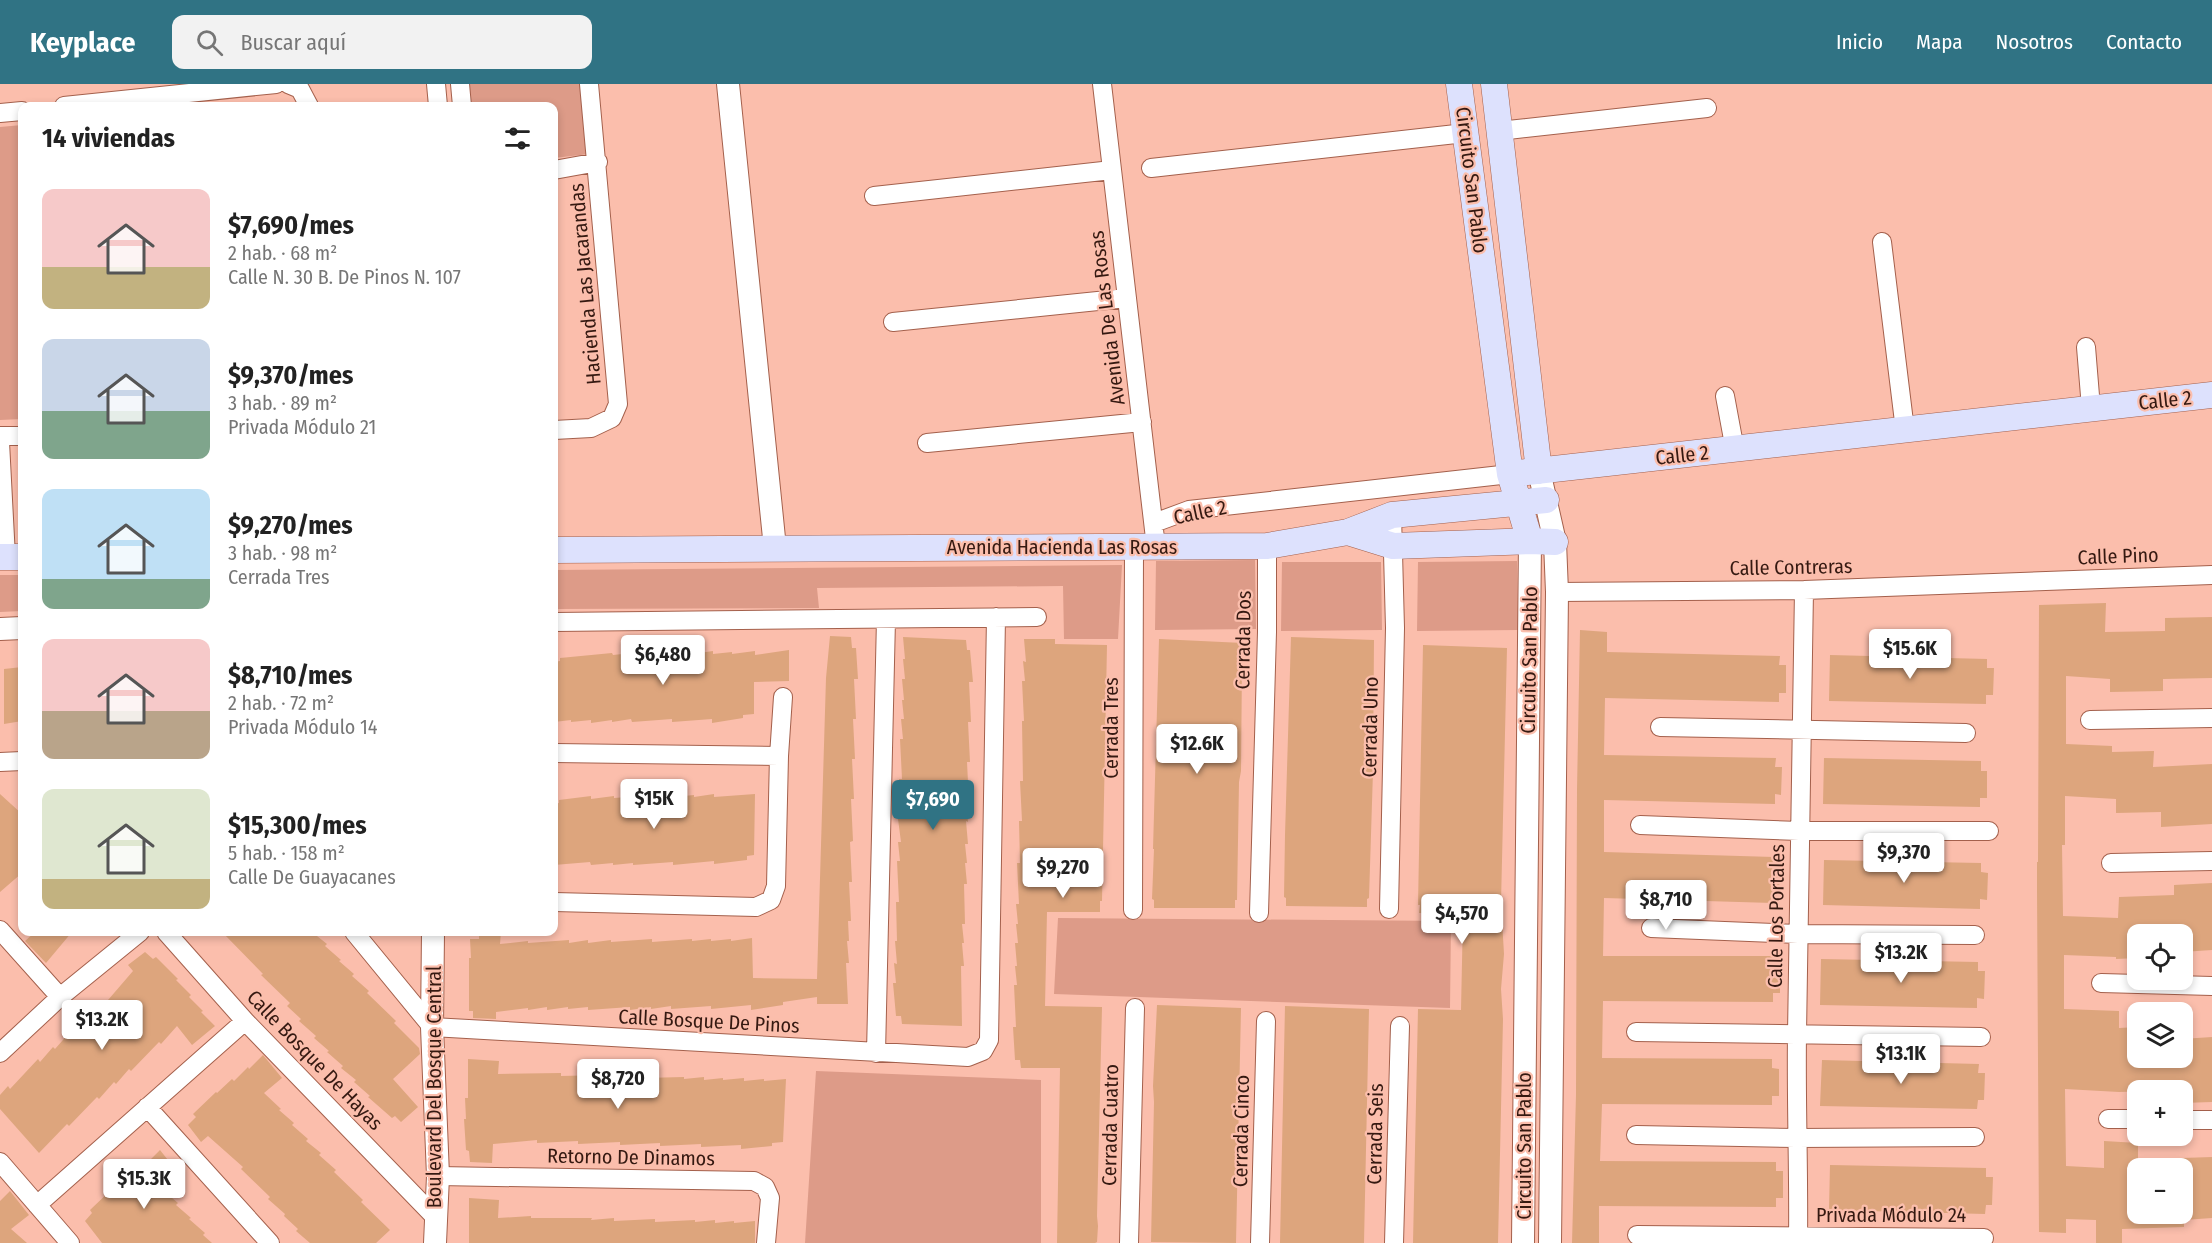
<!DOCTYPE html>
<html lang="es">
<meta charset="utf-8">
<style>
body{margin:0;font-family:"Fira Sans Condensed",sans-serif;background:#f2f2f2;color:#222;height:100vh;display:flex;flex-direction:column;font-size:22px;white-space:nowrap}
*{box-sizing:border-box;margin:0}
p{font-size:20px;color:#767676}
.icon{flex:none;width:33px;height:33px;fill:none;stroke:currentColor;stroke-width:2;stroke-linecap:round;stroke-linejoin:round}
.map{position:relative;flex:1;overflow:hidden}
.details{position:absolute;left:18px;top:18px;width:540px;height:834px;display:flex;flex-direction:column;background:#fff;border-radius:12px;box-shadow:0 3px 9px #0003}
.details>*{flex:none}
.controls{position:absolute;left:2127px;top:840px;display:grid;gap:12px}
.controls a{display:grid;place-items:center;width:66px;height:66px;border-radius:12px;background:#fff;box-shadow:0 3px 9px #0003;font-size:30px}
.price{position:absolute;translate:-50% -51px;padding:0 14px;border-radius:6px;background:#fff;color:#222;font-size:20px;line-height:39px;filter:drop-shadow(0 2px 3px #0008)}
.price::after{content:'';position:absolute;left:50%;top:36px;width:18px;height:14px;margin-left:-9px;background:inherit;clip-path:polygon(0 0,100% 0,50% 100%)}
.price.on{background:#307384;color:#fff}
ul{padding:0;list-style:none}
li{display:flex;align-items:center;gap:18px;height:150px;padding:0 24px}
li span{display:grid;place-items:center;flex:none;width:168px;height:120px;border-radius:12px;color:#555}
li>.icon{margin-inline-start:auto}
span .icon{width:72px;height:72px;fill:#fffc;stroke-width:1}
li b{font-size:26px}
h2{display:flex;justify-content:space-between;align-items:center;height:72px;padding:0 24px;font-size:26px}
header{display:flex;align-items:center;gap:36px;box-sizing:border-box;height:84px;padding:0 30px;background:#307384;color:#fff}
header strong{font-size:28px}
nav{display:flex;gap:33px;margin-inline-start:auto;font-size:21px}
.search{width:420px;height:54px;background:#f2f2f2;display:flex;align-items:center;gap:15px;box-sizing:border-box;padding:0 21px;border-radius:12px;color:#767676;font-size:22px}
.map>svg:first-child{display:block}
.green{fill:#dd9b88}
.building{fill:#dda57d}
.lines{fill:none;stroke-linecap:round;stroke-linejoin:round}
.minor-casing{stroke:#a4604c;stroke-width:20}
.tertiary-casing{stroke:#a4604c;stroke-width:24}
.secondary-casing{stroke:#a4604c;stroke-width:27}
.minor{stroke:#fff;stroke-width:18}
.tertiary{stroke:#fff;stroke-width:22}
.secondary{stroke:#dde1fd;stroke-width:26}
.labels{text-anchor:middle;stroke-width:4.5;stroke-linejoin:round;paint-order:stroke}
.street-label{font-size:20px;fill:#351911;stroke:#fbbeac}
</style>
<header>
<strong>Keyplace</strong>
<div class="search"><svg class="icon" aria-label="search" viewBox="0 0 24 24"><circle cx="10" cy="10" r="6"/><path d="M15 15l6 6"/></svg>Buscar aquí</div>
<nav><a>Inicio</a><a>Mapa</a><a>Nosotros</a><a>Contacto</a></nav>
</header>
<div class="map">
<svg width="2212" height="1159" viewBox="0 0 2212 1159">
<rect width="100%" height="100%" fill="#fbbeac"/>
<path class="green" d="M467,0h113l9,70 -35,4v-52h-84z
M22,41v294l-22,1v-293z
M1255,476l1,69 -101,1 1,-69z
M1517,477l1,69 -101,1 1,-69z
M1282,478h99l1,68 -101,1z
M1122,481l-4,74h-54l-1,-53 -246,2 2,20 -265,1v-39z
M0,491h22v36l-22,1z
M1058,834l393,3 -1,87 -396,-14z
M816,987l225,9v163h-236z"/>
<path class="building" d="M2106,519l-1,29 60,-1v-13l47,-1v61l-49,1v12l-53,1v-13l-44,-3v68l46,2v6l42,-1 -1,16 59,-3v60l-51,3v-15l-45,1v-14l-51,-3v49h-3l1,71 55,2 1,-21 55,-2v-10l38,-2v67l-30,2v-18h-44v24l-22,1v-2l-52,-2v54l55,2v17l19,-1v38l40,-1v-6h4v-19l30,-2v65l-30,1v-13l-63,2 -54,-3 1,77 38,2v-27l34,2v71h44v-56l30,-1v61l-28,2v7l-62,2v14h-26v-23l-30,-1v14l-27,-1 -2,-343v-27h1l1,-257z
M1580,546l27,2v20l173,4 -1,9h7v28h-7v9l-174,-4 -1,57 172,3 -1,9h7l-1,28 -6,-1v10l-171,-4v52l170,5 -1,10h7l-1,27h-6v9l-169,-5 -1,58h171l-1,10h7v27h-7v9l-170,-1 -1,57 170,1v9l7,1v27h-7v9l-170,-1 -2,57 176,1v9h7v27h-7v9l-177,-1v37h-27l4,-148 1,-305z
M830,552l21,1 1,11h4l2,31h-4l2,40h-3l2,40h-3l2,40h-3l2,42 -3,1 2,40h-3l2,39h-3l1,20h-2l2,22h-3l2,41h-31v-7l-34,5v3l-32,5v-5l-40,4v-3l-40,3v-3l-20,3v-2l-21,3v-3l-42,3v-3l-20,2v-2l-21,3v-3l-19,3v-2l-32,4v7l-23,-1v-7h-4v-53h2l-1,-19h9v-7h22l-1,12 28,-3v2l41,-3v3l19,-3v3l23,-3v2l41,-3v3l40,-3v2l19,-2v2l20,-2v2l21,-3 1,40 64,1 9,-301z
M903,553l63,3 1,10h3l3,32h-4l2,40h-3l2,40h-3l2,40h-3l2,20 -2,-1 2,23h-3l2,19h-2l2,21h-3l1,40h-3l2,19h-2l2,23h-3l1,60 -60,-2 -1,-8h-5l-3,-33h3l-2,-20 3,1 -2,-23h2l-1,-39h3l-2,-41h3l-2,-19h3l-3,-23h3l-2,-40h3l-2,-40h3l-2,-20h3l-2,-19h2l-2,-21h3l-2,-20h2z
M1291,553l83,3 -1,131 -4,127 -2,1v8l-81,-1v-8l-2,-1 1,-62z
M1024,555h31v5l52,1 -5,256h-2v11h-53l-2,94 57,1 -5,209 1,10 -1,16 -2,1h-38l3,-175h-39l-1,-8h-5l-2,-33h3l-2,-42h3l-2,-19h2l-2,-23h3l-2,-19h2l-2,-20h3l-2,-41h3l-1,-42h3l-2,-40h3l-1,-60h2l-2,-40h3l-2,-20 3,1z
M1159,555l84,4 -3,18 2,1 -1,109 -2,11 -2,118h-2v8h-81v-8l-2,-1 2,-50h-1z
M1423,561l84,3 -6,255 3,51 -3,35 2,30 -5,224h-85l5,-234 43,1 2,-96 -44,-1 1,-8h-2z
M789,566v31l-35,1v32l-11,1v3l-31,5v-4l-40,3v-3l-40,3 -1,-3 -19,3v-2l-21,3v-3l-20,2v-2l-17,2v-60l6,-1v-3l52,-5 1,2 19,-2v2l40,-3v3l20,-3v2l21,-3v3l19,-2v2l23,-3v4z
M1830,571l157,4v9h7l-1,27h-7v9l-157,-3z
M22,583v54l-18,3v-55z
M1824,674l157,3v10h6v27h-7v9l-157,-3z
M0,710l22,20v59l-22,19z
M714,710v3l41,-3 -1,61 -7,1v4l-33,4v-3l-41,4v-3l-40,3v-2l-20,2v-2l-22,2 -1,-3 -36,3v-61l5,-1v-3l32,-4v3l23,-3v2l40,-3v3l20,-3v2l20,-2v2z
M1824,776l157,3v9l7,1 -1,27 -7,-1v10l-157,-4z
M35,848h37l-26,31 -21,-22z
M222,848h90l15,12 -2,2 16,14 -2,1 15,13 -2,2 17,15 -2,2 29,28 -2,2 25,25 1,6 -27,25 25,28 -17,15 -6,-6 -3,2 -24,-21 2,-1 -16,-14 2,-2 -15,-12 2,-2 -16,-14 2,-1 -15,-13 2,-2 -17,-15 2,-2 -14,-13 3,-3 -29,-28 2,-1z
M145,868l8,7 3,-2 22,22 -2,1 15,15 -2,2 14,14 -2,1 14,14 -23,19 -15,-19 -16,18 -2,-2 -28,29 -2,-2 -13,15 -2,-2 -15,17 -2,-2 -28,29 -2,-2 -28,29 -39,-44v-14l8,-9 2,3 28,-30 2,3 13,-15 2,2 15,-17 2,2 28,-29 2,2 31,-36 -5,-6z
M1821,875l157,3v9h7l-1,28 -7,-1v10l-157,-3z
M1157,921l84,3 -5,235 -85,-1 3,-140 -1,-16z
M1285,922l84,3 -5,234h-84z
M263,971l19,23 -18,15 17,16 -2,1 15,13 -2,2 16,14 -2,2 15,12 -2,2 17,15 -2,2 29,28 -2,2 29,28 -14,13h-66l-14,-12 2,-2 -14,-13 1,-2 -17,-15 2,-2 -29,-28 2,-2 -35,-31 -7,6 -13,-17 8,-8 -3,-3 23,-22 1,1 15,-14 2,2 14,-14 1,2z
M468,975l31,2 -1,13 63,-1v3l42,-1v2l20,-1v2l21,-2v2l40,-1v2l20,-2v3l19,-2v2l21,-2v3l20,-2v2l22,-2 -3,63 -11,1v3l-31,3v-4l-40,2v-3l-41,2v-3l-40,2v-3l-42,2v-3l-41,2v-3l-44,4 -1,19 -22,-1 -1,-11 -3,-1 -2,-31h2l-1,-21h3z
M1822,976l157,4 -1,9h7l-1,27h-6l-1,9 -157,-3z
M160,1066l19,24 -6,5 -8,13 13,11 -2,2 15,13 -2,1 16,14 -2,2 9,8h-110l-17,-22 7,-8 -2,-3 23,-22 1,1 15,-15 1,2 14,-13 2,1z
M1830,1081l156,3v9h7l-1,28h-6l-1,9 -156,-4z
M10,1107l19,24 -18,14 16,14h-27v-42z
M469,1114l30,2 -1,18 33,-2v2h61l-1,2 23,-2v3l41,-2v3l40,-2v2l20,-2v3l19,-2v2l21,-2v22h-286z"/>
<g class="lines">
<g class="minor-casing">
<path id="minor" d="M288,0l12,5 9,17
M436,0l2,22
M460,0l2,22
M1102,0l54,463
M64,22l212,-22
M0,29l22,-2
M1499,47l208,-23
M1151,84l314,-35
M554,86l44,-8
M874,112l238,-26
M1882,158l23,188
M893,238l234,-24
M2086,263l5,61
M1725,312l10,54
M554,346l37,-2 21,-10 6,-14 -29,-320
M0,352h22
M0,358l6,115
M927,359l215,-21
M1154,439l35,-13 321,-36
M1557,508l247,-2 408,-15
M554,538l483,-5
M2090,636l122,-2
M1660,643l306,6
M554,669l225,3
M0,678l22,-1
M1640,741l159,6h190
M2111,779l101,-2
M554,818l202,5 15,-7 5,-14 3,-130 4,-59
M1389,825l6,-281 -3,-113
M1133,826l1,-363
M1259,829l8,-281v-86
M1651,844l147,6 177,1
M0,846l60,67
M166,848l79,89 190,196
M354,848l78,95 536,30 15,-6 6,-11 7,-423
M2101,899l111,3
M1636,948l345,5
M0,969l60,-56 80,-65
M876,969l10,-434
M147,1023l123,136
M2108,1035h30
M2182,1036h30
M1636,1051l160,3 179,-1
M0,1078l70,81
M438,1092l316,5 11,6 5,11 -4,45
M37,1121l208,-184
M1637,1151l347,3
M1129,1159l6,-235
M1260,1159l6,-222
M1394,1159l6,-217
M1798,1159c1,-69 -2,-139 -1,-209 1,-148 6,-296 7,-444"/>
</g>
<g class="tertiary-casing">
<path id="tertiary" d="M728,0l47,464
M1539,387l16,71 2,50 -7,651
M0,545l22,-1
M433,848l-1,95 6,149 -3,67
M1523,1159l7,-702"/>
</g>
<g class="secondary-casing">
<path id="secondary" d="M1459,0l51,390 20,67
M1494,0l45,387
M1510,390l702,-79
M1348,448l45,14 137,-5 25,1
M554,466l713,-4 81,-14 44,-17 154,-15
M0,473h22"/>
</g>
<use href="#minor" class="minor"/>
<use href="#tertiary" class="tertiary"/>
<use href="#secondary" class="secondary"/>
</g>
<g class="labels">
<g class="street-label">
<text transform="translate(1472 96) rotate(83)" y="7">Circuito San Pablo</text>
<text transform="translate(585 200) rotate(-95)" y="7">Hacienda Las Jacarandas</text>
<text transform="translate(1107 234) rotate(-97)" y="7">Avenida De Las Rosas</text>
<text transform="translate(2165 316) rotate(-6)" y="7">Calle 2</text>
<text transform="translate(1682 371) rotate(-6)" y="7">Calle 2</text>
<text transform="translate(1200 428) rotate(-12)" y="7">Calle 2</text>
<text x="1062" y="470">Avenida Hacienda Las Rosas</text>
<text transform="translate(2118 472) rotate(-2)" y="7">Calle Pino</text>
<text transform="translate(1791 483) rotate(-1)" y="7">Calle Contreras</text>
<text transform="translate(1243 556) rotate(-89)" y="7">Cerrada Dos</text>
<text transform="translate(1529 576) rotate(-89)" y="7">Circuito San Pablo</text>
<text transform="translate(1370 643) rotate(-89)" y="7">Cerrada Uno</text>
<text transform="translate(1111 644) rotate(-90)" y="7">Cerrada Tres</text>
<text transform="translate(1776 832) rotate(-89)" y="7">Calle Los Portales</text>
<text transform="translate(709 937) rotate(3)" y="7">Calle Bosque De Pinos</text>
<text transform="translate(315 976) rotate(46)" y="7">Calle Bosque De Hayas</text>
<text transform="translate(434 1003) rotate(-90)" y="7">Boulevard Del Bosque Central</text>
<text transform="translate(1110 1041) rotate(-89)" y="7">Cerrada Cuatro</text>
<text transform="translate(1241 1047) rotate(-89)" y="7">Cerrada Cinco</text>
<text transform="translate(1375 1050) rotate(-89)" y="7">Cerrada Seis</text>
<text transform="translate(1524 1062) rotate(-90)" y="7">Circuito San Pablo</text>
<text transform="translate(631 1073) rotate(1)" y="7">Retorno De Dinamos</text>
<text x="1891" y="1138">Privada Módulo 24</text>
</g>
</g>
</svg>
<div class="controls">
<a><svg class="icon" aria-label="locate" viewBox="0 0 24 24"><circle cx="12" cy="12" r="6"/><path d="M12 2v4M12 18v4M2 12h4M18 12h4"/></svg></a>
<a><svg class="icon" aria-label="layers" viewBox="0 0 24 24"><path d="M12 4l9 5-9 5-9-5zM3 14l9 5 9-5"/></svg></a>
<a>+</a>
<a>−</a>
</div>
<b class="price" style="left:1910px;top:596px">$15.6K</b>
<b class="price" style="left:663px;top:602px">$6,480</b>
<b class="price" style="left:1197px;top:691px">$12.6K</b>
<b class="price" style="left:654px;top:746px">$15K</b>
<b class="price on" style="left:933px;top:747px">$7,690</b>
<b class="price" style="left:1904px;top:800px">$9,370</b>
<b class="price" style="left:1063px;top:815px">$9,270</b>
<b class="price" style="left:1666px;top:847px">$8,710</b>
<b class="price" style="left:1462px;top:861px">$4,570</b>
<b class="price" style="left:1901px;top:900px">$13.2K</b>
<b class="price" style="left:102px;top:967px">$13.2K</b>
<b class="price" style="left:1901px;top:1001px">$13.1K</b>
<b class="price" style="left:618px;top:1026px">$8,720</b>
<b class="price" style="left:144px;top:1126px">$15.3K</b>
<section class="details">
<h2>14 viviendas<svg class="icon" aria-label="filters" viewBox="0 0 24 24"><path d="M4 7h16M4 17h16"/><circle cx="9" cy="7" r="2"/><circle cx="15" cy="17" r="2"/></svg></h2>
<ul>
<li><span style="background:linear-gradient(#f6c9c9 65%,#c2b280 0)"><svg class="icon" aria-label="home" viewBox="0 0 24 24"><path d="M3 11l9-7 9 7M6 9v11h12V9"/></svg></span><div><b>$7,690/mes</b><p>2 hab. · 68 m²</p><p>Calle N. 30 B. De Pinos N. 107</p></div></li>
<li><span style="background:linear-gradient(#c9d6e8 60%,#7fa58c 0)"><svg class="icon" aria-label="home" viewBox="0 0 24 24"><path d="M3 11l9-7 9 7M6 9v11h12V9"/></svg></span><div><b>$9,370/mes</b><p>3 hab. · 89 m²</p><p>Privada Módulo 21</p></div></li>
<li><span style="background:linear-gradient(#bfe0f5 75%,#7fa58c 0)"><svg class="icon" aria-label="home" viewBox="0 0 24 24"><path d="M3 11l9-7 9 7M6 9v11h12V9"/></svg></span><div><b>$9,270/mes</b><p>3 hab. · 98 m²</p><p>Cerrada Tres</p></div></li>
<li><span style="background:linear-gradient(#f6c9c9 60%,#b9a48a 0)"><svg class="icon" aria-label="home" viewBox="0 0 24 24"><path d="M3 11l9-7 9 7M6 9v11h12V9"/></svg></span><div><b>$8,710/mes</b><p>2 hab. · 72 m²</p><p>Privada Módulo 14</p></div></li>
<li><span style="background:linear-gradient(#dfe7d0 75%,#c2b280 0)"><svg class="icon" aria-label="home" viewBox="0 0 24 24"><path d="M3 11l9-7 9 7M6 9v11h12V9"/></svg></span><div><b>$15,300/mes</b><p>5 hab. · 158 m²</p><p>Calle De Guayacanes</p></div></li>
</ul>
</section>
</div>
